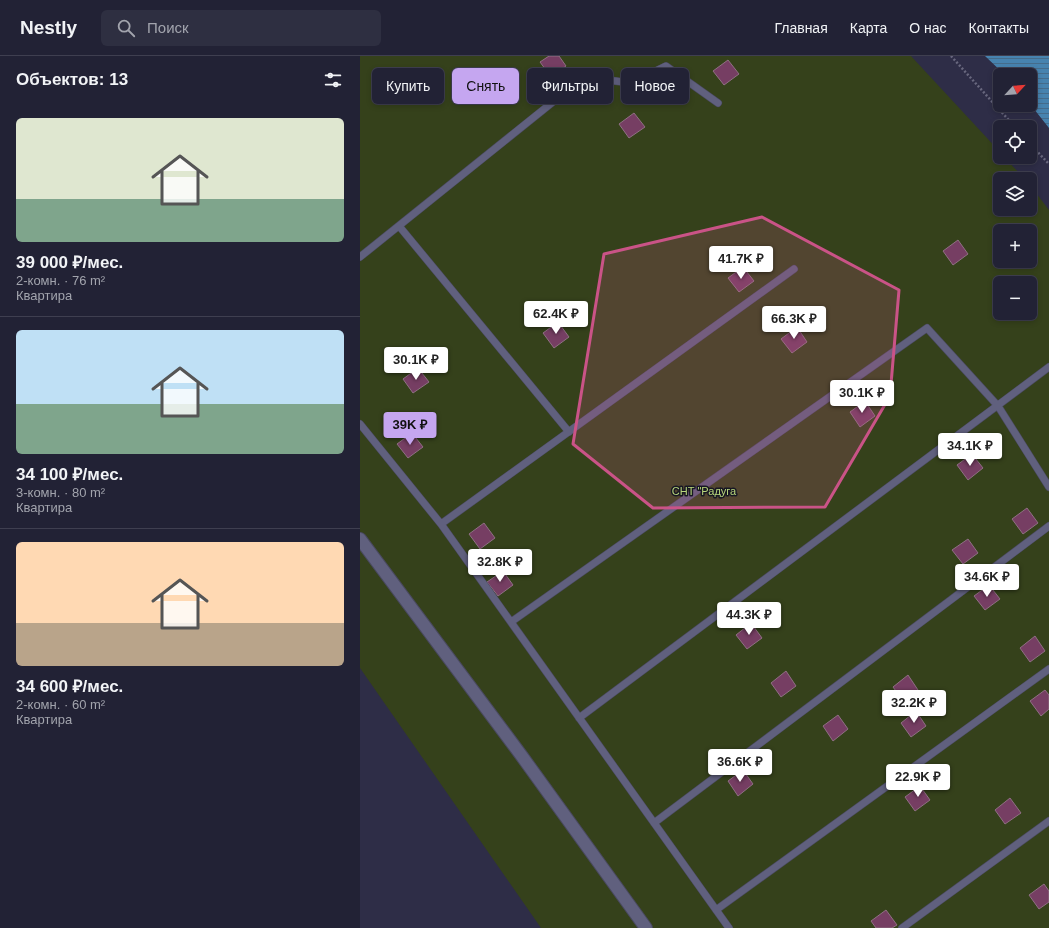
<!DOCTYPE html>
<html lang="ru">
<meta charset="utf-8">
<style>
body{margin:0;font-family:Helvetica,sans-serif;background:#2e2f41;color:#f1f3f6;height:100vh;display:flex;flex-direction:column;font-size:15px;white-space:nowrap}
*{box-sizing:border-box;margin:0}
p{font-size:13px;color:#a2a4ad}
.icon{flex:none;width:22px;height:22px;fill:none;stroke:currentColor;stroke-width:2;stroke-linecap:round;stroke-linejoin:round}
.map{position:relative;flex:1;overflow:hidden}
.sheet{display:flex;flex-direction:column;background:#222235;width:360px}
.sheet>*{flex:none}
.guide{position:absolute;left:12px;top:12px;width:380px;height:36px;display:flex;gap:8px}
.needle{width:26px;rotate:64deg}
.fabs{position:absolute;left:633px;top:12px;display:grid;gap:8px}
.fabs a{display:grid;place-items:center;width:44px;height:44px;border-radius:6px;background:#222235;box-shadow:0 2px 6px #0003,0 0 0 1px #3f3f50;font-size:20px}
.price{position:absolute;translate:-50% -34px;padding:0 9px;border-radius:4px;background:#fff;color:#222;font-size:13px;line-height:26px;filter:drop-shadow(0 1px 2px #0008)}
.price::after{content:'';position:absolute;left:50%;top:24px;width:12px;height:9px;margin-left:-6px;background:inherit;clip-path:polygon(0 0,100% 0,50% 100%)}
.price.active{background:#c5a6f0;color:#111}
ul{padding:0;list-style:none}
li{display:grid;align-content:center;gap:8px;height:212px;padding:0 16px}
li+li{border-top:1px solid #3f3f50}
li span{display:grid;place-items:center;height:124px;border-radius:6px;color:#555}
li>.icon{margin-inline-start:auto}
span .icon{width:72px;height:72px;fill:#fffc;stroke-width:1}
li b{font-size:17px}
h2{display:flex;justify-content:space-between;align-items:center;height:48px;padding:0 16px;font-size:17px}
.chip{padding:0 14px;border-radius:6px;background:#222235;box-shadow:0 2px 6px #0003,0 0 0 1px #3f3f50;font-size:14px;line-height:36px}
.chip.active{background:#c5a6f0;color:#111}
header{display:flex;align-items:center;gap:24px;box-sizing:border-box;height:56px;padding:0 20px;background:#222235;border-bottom:1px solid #3f3f50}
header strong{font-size:19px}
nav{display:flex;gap:22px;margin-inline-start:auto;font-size:14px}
.search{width:280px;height:36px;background:#2e2f41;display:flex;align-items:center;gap:10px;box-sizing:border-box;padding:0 14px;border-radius:6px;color:#a2a4ad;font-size:15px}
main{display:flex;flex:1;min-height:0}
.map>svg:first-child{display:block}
.garden{fill:#35411b;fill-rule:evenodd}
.water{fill:url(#water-rules)}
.building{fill:#763e63;stroke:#8f7083}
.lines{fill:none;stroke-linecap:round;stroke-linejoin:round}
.lane-casing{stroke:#49495f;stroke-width:8}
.street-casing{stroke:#49495f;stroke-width:14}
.path{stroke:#68677e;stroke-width:2.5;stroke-dasharray:2 2;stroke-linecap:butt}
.lane{stroke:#60607e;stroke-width:7}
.street{stroke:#60607e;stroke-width:12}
.marked{fill:#ca5387;fill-opacity:0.2;stroke:#ca5387;stroke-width:3;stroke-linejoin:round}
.labels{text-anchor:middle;stroke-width:3;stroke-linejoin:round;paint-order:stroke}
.park-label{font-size:11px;fill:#b9d77c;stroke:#171723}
</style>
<header>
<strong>Nestly</strong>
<div class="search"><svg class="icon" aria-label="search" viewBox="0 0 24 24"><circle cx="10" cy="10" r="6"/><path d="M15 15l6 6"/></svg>Поиск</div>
<nav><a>Главная</a><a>Карта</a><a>О нас</a><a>Контакты</a></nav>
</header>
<main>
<section class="sheet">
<h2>Объектов: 13<svg class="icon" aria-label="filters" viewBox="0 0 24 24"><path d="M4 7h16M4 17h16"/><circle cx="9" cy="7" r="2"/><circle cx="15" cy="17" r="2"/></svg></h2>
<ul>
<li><span style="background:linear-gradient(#dfe7d0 65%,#7fa58c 0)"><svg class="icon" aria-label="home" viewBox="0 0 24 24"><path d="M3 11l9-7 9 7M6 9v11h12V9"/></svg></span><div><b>39 000 ₽/мес.</b><p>2-комн. · 76 m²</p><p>Квартира</p></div></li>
<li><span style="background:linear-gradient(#bfe0f5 60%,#7fa58c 0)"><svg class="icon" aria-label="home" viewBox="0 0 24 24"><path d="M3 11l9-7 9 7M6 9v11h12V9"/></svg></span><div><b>34 100 ₽/мес.</b><p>3-комн. · 80 m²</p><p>Квартира</p></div></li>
<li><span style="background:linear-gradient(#ffd9b3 65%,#b9a48a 0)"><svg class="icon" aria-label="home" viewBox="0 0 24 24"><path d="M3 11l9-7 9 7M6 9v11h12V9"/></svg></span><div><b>34 600 ₽/мес.</b><p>2-комн. · 60 m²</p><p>Квартира</p></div></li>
</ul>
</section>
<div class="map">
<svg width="689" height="872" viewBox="0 0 689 872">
<defs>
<pattern id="water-rules" width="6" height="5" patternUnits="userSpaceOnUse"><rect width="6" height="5" fill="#4783af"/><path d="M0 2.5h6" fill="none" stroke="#456c8b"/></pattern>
</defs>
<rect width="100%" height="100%" fill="#2e2d47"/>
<path class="garden" d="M0,0h551l89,96v5h4l21,22h-25v30h30v-24l19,25v718h-508l-181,-260zM640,175h30v30h-30zM640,227h30v30h-30z"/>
<path class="water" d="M625,0h64v72l-19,-24v-29h-25z"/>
<path class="building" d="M189,0h10l7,10 -15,11 -11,-15z
M368,4l11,14 -15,11 -11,-14z
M274,57l11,14 -16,11 -10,-14z
M598,184l10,14 -15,11 -10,-14z
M383,211l11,14 -15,11 -11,-14z
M198,266l11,15 -15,11 -11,-15z
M437,271l10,15 -15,11 -11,-14z
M58,312l11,14 -16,11 -10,-14z
M505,345l10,15 -15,11 -10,-15z
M52,377l11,14 -15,11 -11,-14z
M612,398l11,14 -15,12 -11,-15z
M667,452l11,15 -15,11 -11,-15z
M124,467l11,15 -15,11 -11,-15z
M608,483l10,14 -15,11 -11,-14z
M143,515l10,14 -15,11 -11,-14z
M629,529l11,14 -15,11 -11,-14z
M391,567l11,15 -15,11 -11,-14z
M675,580l10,15 -15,11 -10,-14z
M426,615l10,15 -15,11 -10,-14z
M548,619l10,15 -15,11 -10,-14z
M685,634l4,5v14l-8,7 -11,-15z
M556,655l10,15 -15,11 -10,-14z
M478,659l10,14 -15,12 -10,-15z
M383,714l10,14 -15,12 -10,-15z
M560,730l10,14 -15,11 -10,-14z
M650,742l11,15 -16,11 -10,-14z
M684,828l5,7v11l-10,7 -10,-14z
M526,854l11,15 -5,3h-16l-5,-7z"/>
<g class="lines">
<g class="lane-casing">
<path id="lane" d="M39,170l170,206
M0,201l224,-180 47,6 35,-17 52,37
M0,368l81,100 288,404
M81,468l353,-255
M151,566l416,-294 71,78 51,81
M219,662l470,-351
M294,767l395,-297
M356,854l333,-241
M542,872l147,-107"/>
</g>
<g class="street-casing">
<path id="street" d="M0,483l161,216 125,173"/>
</g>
<path class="path" d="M591,0l64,71
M670,88l19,20"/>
<use href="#lane" class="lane"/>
<use href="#street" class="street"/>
</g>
<path class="marked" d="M402,161l137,73 -9,106 -65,111 -172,1 -80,-64 31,-190z"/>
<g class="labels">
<g class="park-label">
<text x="344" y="439">СНТ "Радуга</text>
</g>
</g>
</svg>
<div class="fabs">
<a><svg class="needle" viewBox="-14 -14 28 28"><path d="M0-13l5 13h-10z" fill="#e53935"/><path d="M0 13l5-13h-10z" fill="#a2a4ad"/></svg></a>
<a><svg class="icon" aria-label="locate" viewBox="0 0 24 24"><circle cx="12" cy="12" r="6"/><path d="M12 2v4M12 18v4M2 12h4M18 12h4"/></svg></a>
<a><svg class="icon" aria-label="layers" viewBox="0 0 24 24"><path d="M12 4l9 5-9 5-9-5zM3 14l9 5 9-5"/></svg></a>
<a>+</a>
<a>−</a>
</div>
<b class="price" style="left:381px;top:224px">41.7K ₽</b>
<b class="price" style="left:196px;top:279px">62.4K ₽</b>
<b class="price" style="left:434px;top:284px">66.3K ₽</b>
<b class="price" style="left:56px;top:325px">30.1K ₽</b>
<b class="price" style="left:502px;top:358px">30.1K ₽</b>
<b class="price active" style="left:50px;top:390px">39K ₽</b>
<b class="price" style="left:610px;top:411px">34.1K ₽</b>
<b class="price" style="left:140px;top:527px">32.8K ₽</b>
<b class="price" style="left:627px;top:542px">34.6K ₽</b>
<b class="price" style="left:389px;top:580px">44.3K ₽</b>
<b class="price" style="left:554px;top:668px">32.2K ₽</b>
<b class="price" style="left:380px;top:727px">36.6K ₽</b>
<b class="price" style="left:558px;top:742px">22.9K ₽</b>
<div class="guide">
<a class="chip">Купить</a>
<a class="chip active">Снять</a>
<a class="chip">Фильтры</a>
<a class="chip">Новое</a>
</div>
</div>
</main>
